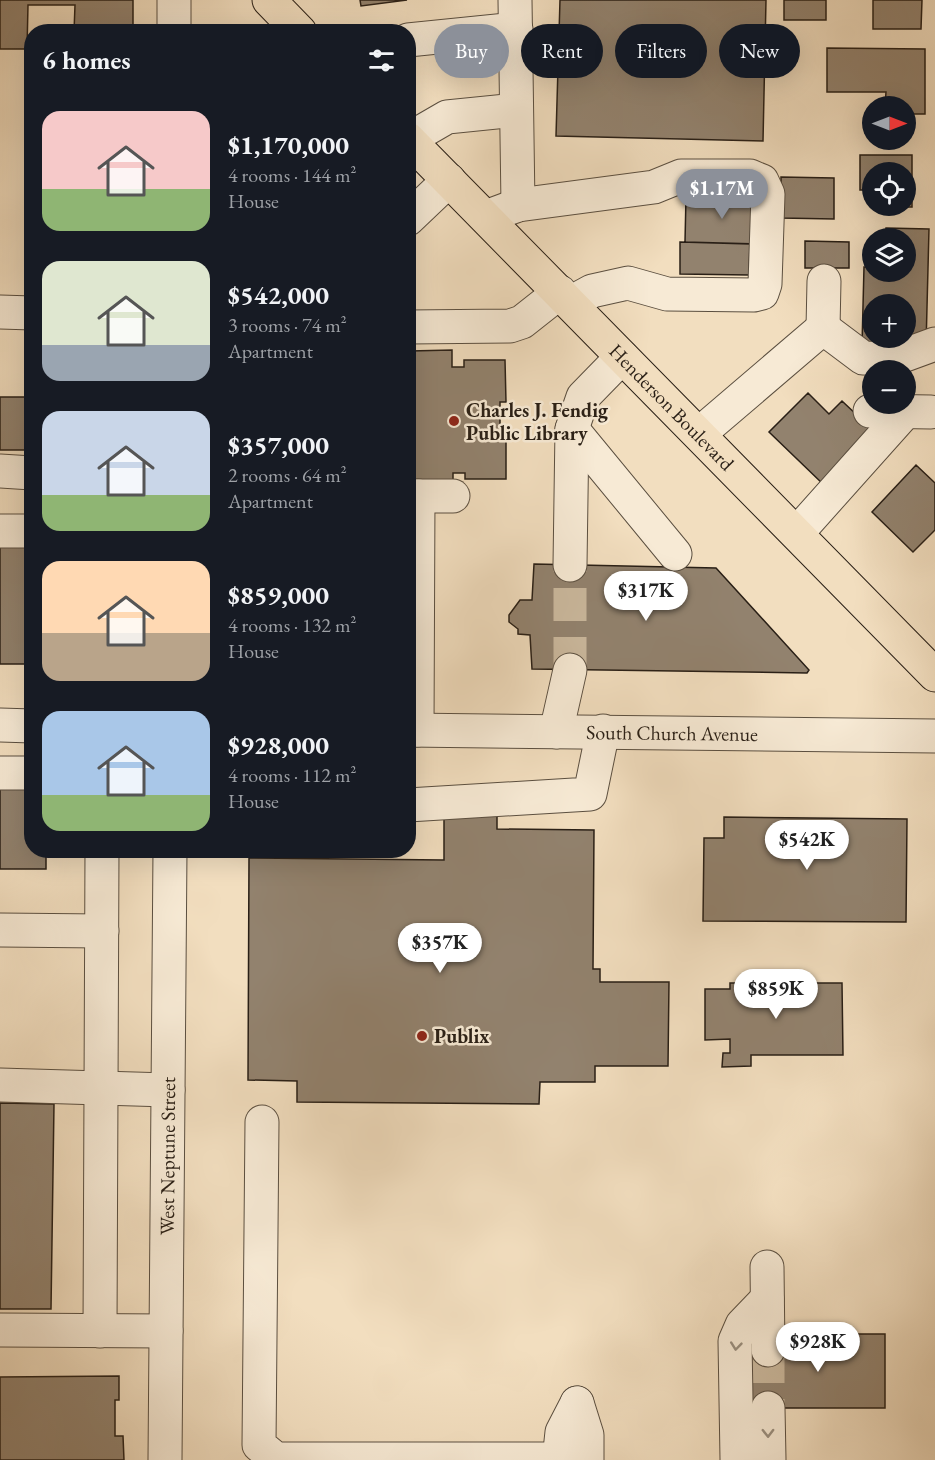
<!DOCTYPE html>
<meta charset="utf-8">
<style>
body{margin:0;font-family:"EB Garamond",serif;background:#20242c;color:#f1f3f6;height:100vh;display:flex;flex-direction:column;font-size:22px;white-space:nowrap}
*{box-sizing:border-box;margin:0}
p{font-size:20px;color:#9ea1a6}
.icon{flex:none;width:33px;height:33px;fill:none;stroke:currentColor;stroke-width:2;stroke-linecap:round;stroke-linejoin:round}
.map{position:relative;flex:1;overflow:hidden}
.sheet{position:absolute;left:24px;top:24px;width:392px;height:834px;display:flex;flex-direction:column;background:#171b24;border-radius:24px;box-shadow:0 6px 24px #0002}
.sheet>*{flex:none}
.guide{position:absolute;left:434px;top:24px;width:411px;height:54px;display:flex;gap:12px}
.needle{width:39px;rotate:90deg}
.fabs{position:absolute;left:862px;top:96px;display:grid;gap:12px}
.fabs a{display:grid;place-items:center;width:54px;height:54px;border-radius:50%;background:#171b24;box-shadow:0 6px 24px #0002;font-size:30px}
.price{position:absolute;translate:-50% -51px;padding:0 14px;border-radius:21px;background:#fff;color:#222;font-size:20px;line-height:39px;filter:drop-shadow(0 2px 3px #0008)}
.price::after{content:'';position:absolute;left:50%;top:36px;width:18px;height:14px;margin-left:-9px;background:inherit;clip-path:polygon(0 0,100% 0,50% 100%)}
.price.active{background:#8c9099;color:#fff}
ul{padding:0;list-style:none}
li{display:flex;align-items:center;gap:18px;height:150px;padding:0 18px}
li span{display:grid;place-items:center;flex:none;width:168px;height:120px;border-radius:18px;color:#555}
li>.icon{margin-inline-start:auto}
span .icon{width:72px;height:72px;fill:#fffc;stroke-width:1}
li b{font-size:26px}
h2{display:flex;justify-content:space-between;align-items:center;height:72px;padding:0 18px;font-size:26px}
.chip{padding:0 21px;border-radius:27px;background:#171b24;box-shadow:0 6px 24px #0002;font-size:21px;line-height:54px}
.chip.active{background:#8c9099;color:#fff}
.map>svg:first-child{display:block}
.building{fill:#92826e;stroke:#291f16;stroke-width:1.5;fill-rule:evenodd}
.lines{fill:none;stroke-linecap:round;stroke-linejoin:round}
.minor-tunnel{stroke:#cab89d;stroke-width:33;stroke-dasharray:33 16;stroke-linecap:butt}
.minor-casing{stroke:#5b4f40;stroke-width:35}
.major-casing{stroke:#291f16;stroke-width:35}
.minor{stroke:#f7ead5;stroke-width:33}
.major{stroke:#f2debf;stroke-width:33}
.oneway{stroke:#9a8f7f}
.poi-dot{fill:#8f2418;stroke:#f7ead5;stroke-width:2}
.labels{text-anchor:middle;stroke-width:5;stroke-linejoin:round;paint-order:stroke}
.street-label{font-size:20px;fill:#291f16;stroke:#f7ead5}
.poi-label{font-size:20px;font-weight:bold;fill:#291f16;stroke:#f7ead5;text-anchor:start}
</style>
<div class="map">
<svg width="935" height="1460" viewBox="0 0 935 1460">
<rect width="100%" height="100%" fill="#f2debf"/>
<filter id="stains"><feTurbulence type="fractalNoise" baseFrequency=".00333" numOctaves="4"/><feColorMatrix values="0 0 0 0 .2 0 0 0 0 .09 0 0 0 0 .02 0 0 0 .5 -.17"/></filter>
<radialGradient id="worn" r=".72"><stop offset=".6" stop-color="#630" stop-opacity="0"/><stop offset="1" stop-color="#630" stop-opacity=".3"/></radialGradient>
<path class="building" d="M0,0h133v32h-59l1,-27h-47l-1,44h-27z
M360,0h47l-46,6z
M560,0h206l-3,141 -207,-5z
M784,0h42v20h-42z
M873,0h49l-1,29h-48z
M827,48l98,1v65h-19v-8h-21l1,-14h-59z
M860,155h52v52h-35l29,-1v-34h-33v18h-13z
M781,177l53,1v41l-53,-1z
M686,197l74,2 -1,45 -74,-2z
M886,228l43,1 -3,117h-64l2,-79h9v5h33v-34h-21zM873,304h33v34h-33z
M805,241l44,1v26h-44z
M680,242l70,2 -1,31 -69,-1z
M452,350v17h12v-7h41l1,42h-6v38h6v39h-41v-6h-12v15h-43v-15h-2l2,-122z
M808,393l21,21 13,-13 34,32 -51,53 -56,-54z
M0,397h32v53h-32z
M916,465l19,18v47l-22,22 -41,-40z
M0,545l32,1v118h-32z
M534,564l182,4 93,102 -2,3 -275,-4 -2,-34 -12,-1v-5l-9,-7v-7l11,-15h12z
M0,787l32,1v62h14v19h-46z
M444,815h53v14l97,1 -1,139h7v13h69l-1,84h-73v16h-55l-1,22 -242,-2v-21l-49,-1 1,-222 195,2z
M724,817l183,2 -1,103 -203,-1 1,-83h20z
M730,983h112l1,72h-92v11l-29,1 1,-14h7v-14l-25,1v-51h25z
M0,1103l54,1 -3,205h-51z
M791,1334h94v74h-141l1,-58h46z
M119,1376v24h-4v36h8l1,24h-124v-83z"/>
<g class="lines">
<path class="minor-tunnel" d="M570,670v-105
M768,1350v58"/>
<g class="minor-casing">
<g id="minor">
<path d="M174,0v32"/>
<path d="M515,0l3,205"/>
<path d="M408,40l108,-11"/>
<path d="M409,139l38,-22 69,-7"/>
<path d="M486,217l32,-12 136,-18 27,-11h69l12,5 6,13 -3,90 -3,9 -8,2 -87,-1 -39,-11 -36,8 -22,12"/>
<path d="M408,219l41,-39"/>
<path d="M0,312l32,1"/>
<path d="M408,327l102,-1 12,-4 38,-30"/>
<path d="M823,328l1,-47"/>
<path d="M870,411l61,1"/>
<path d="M572,429l103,125"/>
<path d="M699,434l124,-106 40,30 31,1 41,-15"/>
<path d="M0,471l32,2"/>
<path d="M408,496h45"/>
<path d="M0,531h32"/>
<path d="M797,533l109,-122"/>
<path d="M570,565l2,-136 11,-32 39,-40"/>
<path d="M0,725l32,1"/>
<path id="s1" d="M408,730l527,6"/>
<path d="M417,730l1,-234"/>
<path d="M556,732l14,-62"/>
<path d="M0,773h32"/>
<path d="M408,805l182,-11 13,-63"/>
<path d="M0,930l102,1"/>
<path d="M0,1085l168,5"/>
<path d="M262,1122l-3,323 17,14h283"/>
<path d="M767,1267l1,83"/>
<path d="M0,1330l166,1"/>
<path d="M100,1331l2,-481"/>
<path d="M577,1403l10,32v25"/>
<path d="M768,1408l1,51"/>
<path d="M737,1459l-2,-118 7,-16 25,-26"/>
<path id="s2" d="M165,1460l5,-610"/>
<path d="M559,1460l3,-28 15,-29"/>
</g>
</g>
<g class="major-casing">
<g id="major">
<path d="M269,0l31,32"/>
<path id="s3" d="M408,139l527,536"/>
</g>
</g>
<use href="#minor" class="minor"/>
<use href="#major" class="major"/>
</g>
<defs><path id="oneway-chevron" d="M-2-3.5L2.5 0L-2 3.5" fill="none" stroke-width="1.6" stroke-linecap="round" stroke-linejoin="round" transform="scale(1.5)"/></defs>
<g class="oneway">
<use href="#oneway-chevron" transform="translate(736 1346) rotate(96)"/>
<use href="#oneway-chevron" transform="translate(768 1433) rotate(89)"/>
</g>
<g class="poi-dot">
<circle cx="454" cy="421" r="6"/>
<circle cx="422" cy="1036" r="6"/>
</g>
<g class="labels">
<g class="street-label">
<text dy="7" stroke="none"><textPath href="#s3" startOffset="376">Henderson Boulevard</textPath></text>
<text dy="7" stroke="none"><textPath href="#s1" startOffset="264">South Church Avenue</textPath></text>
<text dy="7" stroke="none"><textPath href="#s2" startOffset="304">West Neptune Street</textPath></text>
</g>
<g class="poi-label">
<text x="466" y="417">Charles J. Fendig<tspan x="466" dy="23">Public Library</tspan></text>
<text x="434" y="1043">Publix</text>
</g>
</g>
<rect width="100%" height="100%" filter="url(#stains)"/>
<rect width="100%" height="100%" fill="url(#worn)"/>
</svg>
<div class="fabs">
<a><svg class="needle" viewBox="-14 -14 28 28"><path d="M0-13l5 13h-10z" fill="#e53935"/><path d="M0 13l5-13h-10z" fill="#9ea1a6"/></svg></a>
<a><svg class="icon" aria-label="locate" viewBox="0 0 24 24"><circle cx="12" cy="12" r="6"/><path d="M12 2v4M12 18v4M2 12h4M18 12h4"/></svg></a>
<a><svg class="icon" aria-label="layers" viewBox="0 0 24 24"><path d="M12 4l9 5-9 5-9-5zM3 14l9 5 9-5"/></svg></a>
<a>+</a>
<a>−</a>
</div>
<b class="price active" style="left:722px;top:220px">$1.17M</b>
<b class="price" style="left:646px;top:622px">$317K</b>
<b class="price" style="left:807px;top:871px">$542K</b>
<b class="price" style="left:440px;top:974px">$357K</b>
<b class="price" style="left:776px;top:1020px">$859K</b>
<b class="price" style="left:818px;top:1373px">$928K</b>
<div class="guide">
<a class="chip active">Buy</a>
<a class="chip">Rent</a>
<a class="chip">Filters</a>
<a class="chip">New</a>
</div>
<section class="sheet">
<h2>6 homes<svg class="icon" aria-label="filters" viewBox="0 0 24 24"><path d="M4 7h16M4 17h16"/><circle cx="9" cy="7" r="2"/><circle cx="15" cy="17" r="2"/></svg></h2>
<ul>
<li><span style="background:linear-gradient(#f6c9c9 65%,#8fb573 0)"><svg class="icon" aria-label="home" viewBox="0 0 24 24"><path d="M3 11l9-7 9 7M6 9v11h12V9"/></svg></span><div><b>$1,170,000</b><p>4 rooms · 144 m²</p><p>House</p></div></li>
<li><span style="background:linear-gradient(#dfe7d0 70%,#9aa5b1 0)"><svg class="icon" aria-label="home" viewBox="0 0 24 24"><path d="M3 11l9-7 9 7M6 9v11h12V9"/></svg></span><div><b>$542,000</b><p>3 rooms · 74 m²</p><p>Apartment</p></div></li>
<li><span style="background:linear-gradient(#c9d6e8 70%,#8fb573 0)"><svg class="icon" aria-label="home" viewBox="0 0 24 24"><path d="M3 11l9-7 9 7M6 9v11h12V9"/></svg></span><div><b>$357,000</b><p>2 rooms · 64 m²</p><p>Apartment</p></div></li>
<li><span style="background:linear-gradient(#ffd9b3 60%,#b9a48a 0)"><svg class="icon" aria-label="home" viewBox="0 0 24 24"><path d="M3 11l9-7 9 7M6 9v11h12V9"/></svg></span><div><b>$859,000</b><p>4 rooms · 132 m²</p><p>House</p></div></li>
<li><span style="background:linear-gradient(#a9c7e8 70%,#8fb573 0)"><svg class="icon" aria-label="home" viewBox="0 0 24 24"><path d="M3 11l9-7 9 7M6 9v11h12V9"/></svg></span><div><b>$928,000</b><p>4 rooms · 112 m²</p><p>House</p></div></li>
</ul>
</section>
</div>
